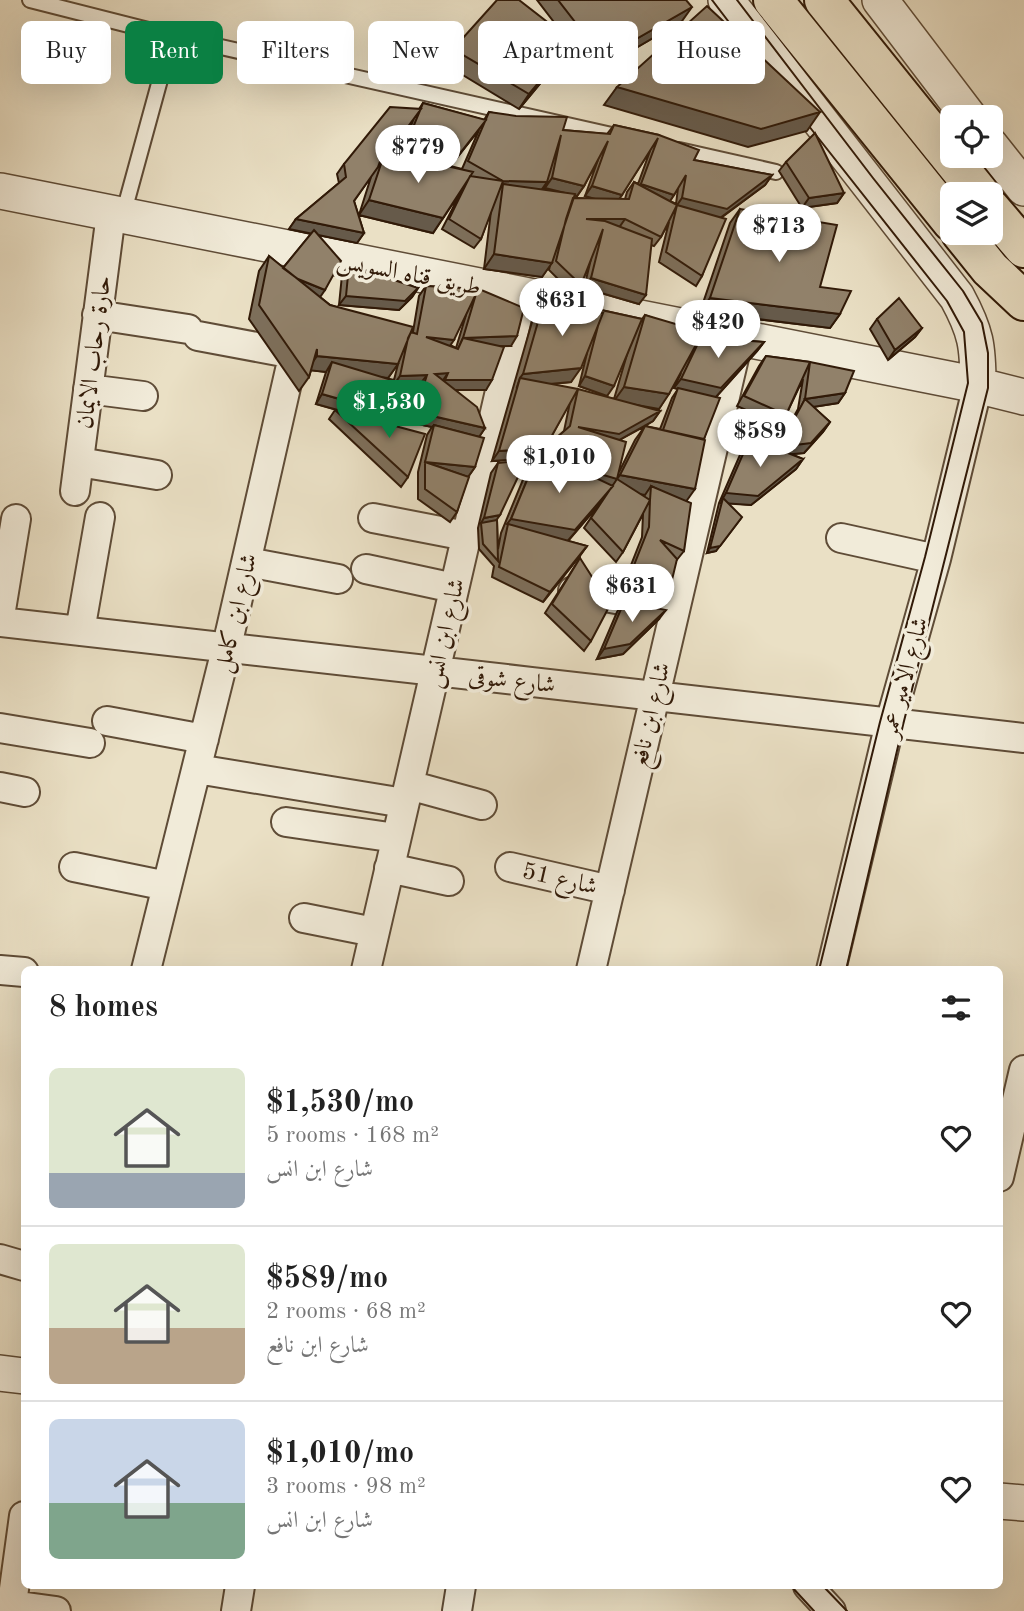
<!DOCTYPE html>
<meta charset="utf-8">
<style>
body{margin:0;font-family:"Old Standard TT",Amiri,serif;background:#f6f6f6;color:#222;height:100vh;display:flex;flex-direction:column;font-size:26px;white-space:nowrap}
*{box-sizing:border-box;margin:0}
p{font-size:23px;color:#767676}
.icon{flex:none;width:38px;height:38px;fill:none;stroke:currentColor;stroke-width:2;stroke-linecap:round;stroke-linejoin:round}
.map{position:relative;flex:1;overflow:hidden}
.sheet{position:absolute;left:21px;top:966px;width:982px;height:623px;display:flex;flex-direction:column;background:#fff;border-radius:10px;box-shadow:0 7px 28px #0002}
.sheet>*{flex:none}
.guide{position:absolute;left:21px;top:21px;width:984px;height:63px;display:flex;gap:14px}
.fabs{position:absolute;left:940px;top:105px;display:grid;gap:14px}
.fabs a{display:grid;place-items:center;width:63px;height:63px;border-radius:10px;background:#fff;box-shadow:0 7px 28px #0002;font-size:35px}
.price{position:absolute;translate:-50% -60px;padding:0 16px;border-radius:24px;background:#fff;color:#222;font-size:23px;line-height:46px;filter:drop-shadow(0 2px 4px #0008)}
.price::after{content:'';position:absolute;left:50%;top:42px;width:21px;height:16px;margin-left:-10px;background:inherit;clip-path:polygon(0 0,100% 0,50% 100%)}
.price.selected{background:#0b8043;color:#fff}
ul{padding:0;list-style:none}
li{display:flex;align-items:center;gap:21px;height:175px;padding:0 28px}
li+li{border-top:2px solid #e0e0e0}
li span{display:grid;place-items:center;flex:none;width:196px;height:140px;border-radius:10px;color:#555}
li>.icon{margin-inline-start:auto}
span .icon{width:84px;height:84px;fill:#fffc;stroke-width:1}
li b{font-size:30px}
h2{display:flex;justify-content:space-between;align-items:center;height:84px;padding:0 28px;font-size:30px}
.pill{padding:0 24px;border-radius:10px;background:#fff;box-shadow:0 7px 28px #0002;font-size:24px;line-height:63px}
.pill.selected{background:#0b8043;color:#fff}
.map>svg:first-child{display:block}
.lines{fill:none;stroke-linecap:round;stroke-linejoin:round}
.service-casing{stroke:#5f4c37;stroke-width:18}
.minor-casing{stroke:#5f4c37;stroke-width:32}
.tertiary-casing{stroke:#5f4c37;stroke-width:38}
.motorway-casing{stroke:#311a08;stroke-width:42}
.service{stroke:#f1ebd9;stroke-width:14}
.minor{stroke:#f1ebd9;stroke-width:28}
.tertiary{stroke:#f1ebd9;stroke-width:35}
.motorway{stroke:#eae0c5;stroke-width:38}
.tram{stroke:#311a08;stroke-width:2}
.wall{fill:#7d6f5b;stroke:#311a08;stroke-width:2;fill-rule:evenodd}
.shaded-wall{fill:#665a4a;stroke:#311a08;stroke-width:2}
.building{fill:#91816a;stroke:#311a08;stroke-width:2}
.labels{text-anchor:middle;stroke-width:7;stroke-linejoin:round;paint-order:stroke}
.street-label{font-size:24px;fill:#311a08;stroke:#f1ebd9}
</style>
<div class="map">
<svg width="1024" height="1611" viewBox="0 0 1024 1611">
<rect width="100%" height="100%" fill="#eae0c5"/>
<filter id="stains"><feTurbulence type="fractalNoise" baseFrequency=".00286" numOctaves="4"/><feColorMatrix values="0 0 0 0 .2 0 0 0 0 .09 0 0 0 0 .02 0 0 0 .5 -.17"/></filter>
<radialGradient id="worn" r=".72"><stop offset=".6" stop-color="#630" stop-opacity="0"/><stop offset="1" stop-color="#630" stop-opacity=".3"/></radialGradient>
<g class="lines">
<g class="service-casing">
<path id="service" d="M30,0l142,36 453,102
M679,150l97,22
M123,215l49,-179"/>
</g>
<g class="minor-casing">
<path id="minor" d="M97,315l91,14
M198,336l96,18
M88,389l55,7
M79,462l78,13
M75,491l36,-277
M373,518l93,18
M841,538l95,21
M247,562l91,17
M366,569l88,19
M573,591l102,19
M0,616l16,-97
M0,622c341,37 683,78 1024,116
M80,631l20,-114
M107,721l97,18
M0,728l90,15
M197,769l207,34
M409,785l73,20
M0,787l25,5
M286,822l110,16
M74,867l93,19
M510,867l100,23
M389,868l60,13
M304,918l70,14
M0,970l24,2
M146,970l81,-324 70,-307
M366,970l153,-661
M591,970l146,-625
M831,970l59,-247 46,-164 42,-174
M999,1177l25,-107
M0,1259l24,7
M808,1586l23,25
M12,1605l44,6
M11,1611l13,-95
M236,1611l4,-25
M457,1611l4,-25"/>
</g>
<g class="tertiary-casing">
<path id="tertiary" d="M726,0l231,297c19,35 21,49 21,88
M880,0l89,117
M990,145l34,43
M0,191l968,192 56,14
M0,1373l24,3
M999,1501l25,2"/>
</g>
<g class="motorway-casing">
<path id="motorway" d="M773,0l179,222
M824,0l156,194
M990,208l34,40
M961,233l29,36 34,32"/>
</g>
<use href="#service" class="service"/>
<use href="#minor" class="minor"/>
<use href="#tertiary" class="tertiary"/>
<use href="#motorway" class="motorway"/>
<path class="tram" d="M712,0l42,55
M737,0l136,178 90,113 19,32 6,30v35l-85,337 -57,245
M797,111l150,190 17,31 4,51 -43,174 -45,165 -61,248
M791,1586l23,25
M823,1586l24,25"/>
</g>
<path class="wall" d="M537,0h149l-4,21 -89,52 -22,-28 -8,11 -44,53 -76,-46 10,-14 110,-15z
M423,103l61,17 5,-8 74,18 44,4 7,-9 45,10 35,25 78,15 -7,10 -44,33 -19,58 -6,10 -37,-24 10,-40 -8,15 -7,9 -3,-1 -12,59 -55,-16 7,-29 -10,26 -7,10 -25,-25 1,-5 -8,12 -58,-8 7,-58 -10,28 -7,9 -32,-19 20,-39 -29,43 -74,-18 12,-38 -17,24 10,32 -7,10 -38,-8 1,62 10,8 83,27 6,-36 7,-10 53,3 32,57h-11l-14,44h-30l29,38 -6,9 -4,30 -7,10 -11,35 -7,10 -32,-23v-27l9,-37 5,-8 -24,-5 12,-38 -10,1 -11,31 -6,9 15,52 -7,10 -72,-68 6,-9 9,2 -28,-8 10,-32 -15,-2 -2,7 -10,14 -50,-72 10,-48 10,-15 14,12 28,-34 -22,-5 7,-10 43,-36 -2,-9 7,-10 75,-55zM414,118l-15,37 -10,-3zM479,130l-17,39 -12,-3zM650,151l-12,33 -4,-2 -7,10 -2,7h-6zM598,160l-13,36 10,3 -22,-1 1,-3 3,1 7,-10zM547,181l-2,7 15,4 -18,-3zM678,188l-2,16 -6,-3zM466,315l-10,33 -6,-3zM398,364l-4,16 -9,-2h3z
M786,162l58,31 -7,10 -35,5 -23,-37z
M740,209l80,78 20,27 -10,14 -130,-16 30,-89z
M349,265l69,23 -6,9 -13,13 -60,-5 3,-30z
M544,301l56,11 1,-2 41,9 3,-4 56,22 63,5 -7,9 -41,46 -30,105 -2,49 -8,10 -12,33 -42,-6 20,-51 1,-23 -20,38 -7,10 -32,-34 19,-28 -35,41 19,5 -44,56 -51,-25 2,-11 -15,-17 -1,-21 13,-55 7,-10 -1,57 1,29 3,-16 28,-68 5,-7 -42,3 42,-146zM628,351l-14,48 -63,-15 20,-2 16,-29 -8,33 28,10zM681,373l-7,15 4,1 -6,9 -12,31 -15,-3 8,-5 7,-10 -24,-6 23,4zM570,402l-6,29 -19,17zM645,426l-10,14 -16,32v-32z
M877,319l45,9 -7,9 -27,23 -18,-31z
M766,356l44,6 35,31 -7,10 -25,4 17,15 -7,10 -19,21 -13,1 12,5 -7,10 -45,36 -22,-2 -13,48 -9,2 12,-50 24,-55 4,-7 -12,-5 2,-20 3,-5 31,33 -2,2 7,3 22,-40 5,-30 -17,36 -7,10 -42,-19 22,-40z
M580,558l11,83 -7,10 -39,-38z
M624,602l35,17 -36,35 -26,5 20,-47z"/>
<path class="shaded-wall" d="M692,7l-10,14 -89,52 10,-15z
M573,42l-10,14 -44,53 10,-15z
M617,87l203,25 -13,19 -59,16 -144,-42z
M486,120l-36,47 -52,-10 7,-10z
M772,175l-7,10 -45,33 -45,-10 7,-10z
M552,178l32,8 -7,10 -32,-8z
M503,181l44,1 -7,10 -37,-8 -5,7z
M641,184l33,11 -6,9 -34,-11z
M592,186l30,9 -7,10 -30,-9z
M844,193l-7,10 -35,5 7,-10z
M369,200l74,18 -10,15 -74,-18z
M296,219l68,14 -7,10 -68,-14z
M586,219h39l-7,10z
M494,254l58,9 -10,14 -58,-8z
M280,272l45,18 -7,10z
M591,278l55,17 -7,9 -55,-16z
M418,288l-6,9 -13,13 -60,-5 7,-9z
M710,298l130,16 -10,14 -130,-16z
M922,328l-7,9 -27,23 7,-10z
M517,336l-6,10 -52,1 4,-9z
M426,337l28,3 -7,10z
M764,342l-7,9 -42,47 -41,-10 7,-9z
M317,356l81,8 -10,14 -59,-6 3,-10 -6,10 -19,-2z
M581,368l-10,14 -54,5 3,-9 3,-4z
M448,373l-7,10 -6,-9z
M427,375l-7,9 -27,2 7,-10z
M585,376l29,10 -7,10 -28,-10z
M445,380h47l-6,10h-48z
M624,387l45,7 -10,15 -45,-8z
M845,393l-7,10 -38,6 5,-10z
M322,394l77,22 -7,9 -76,-21z
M660,411l-7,10 -41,23 -34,-17z
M415,412l70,16 -6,9 -45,-12 -2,2 -24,-5z
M830,422l-7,10 -19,21 -32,3 7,-9z
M739,431l32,13 -4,5 -17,-11 -3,3 -12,-5z
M545,448l72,31 3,-4 75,14 -10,14 -34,-17 -6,9 -35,-6 -7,11 -38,44 -58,-20 4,-5 28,-68 -10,14 5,-7 -42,3 7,-10z
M803,459l-7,10 -45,36 -30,-2 2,-5 3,-5z
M425,462l50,5 -7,10z
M500,515l-7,10 -12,-2 3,-5z
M742,517l-26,34 -9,2 3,-5z
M587,546l-7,10 -37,46 7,-10z
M629,578l42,6 -7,10 -42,-6z
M666,610l-7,9 -36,35 -26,5 7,-10z"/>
<path class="building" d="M497,0h22l54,42 -44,52 -76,-45z
M558,0h128l6,7 -89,51z
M707,6l113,106 -59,17 -144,-42z
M423,103l63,17 -29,37 -52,-10z
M390,107l31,2 -32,43h-4l-3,4 -4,11 -24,34 10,32 -68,-14 50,-42 -2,-13z
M489,112l27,4 51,1 -4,13 47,4 4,-9 45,10 40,15 -5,10 78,15 -45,34 -45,-11 4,-23 -12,20 -33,-11 17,-46 -36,57 -30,-9 16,-45 -24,45 -32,-8 9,-43 -14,47 -44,-1 -35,-20z
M815,133l29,60 -35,5 -23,-36z
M385,152l88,20 -30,46 -74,-18z
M470,176l33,5 -22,58 -32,-20z
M634,182l43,23 49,14 -24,57 -36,-24 11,-47 -16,32 -36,-18h-39l19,2 47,18 -6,56 -55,-17 12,-49 -22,56 -25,-24 10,-42 7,-21 56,1z
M503,184l72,10 -23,69 -58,-9z
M740,209l97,16 -17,62 31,4 -11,23 -130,-16z
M314,230l27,31 -16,29 -27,-11 -15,-11z
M269,256l61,49 83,22 -15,37 -81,-8v-7l-8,28 -50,-72z
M349,265l69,23 -13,13 -59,-5z
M426,286l53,3 45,19 -7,28 -54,2 13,-44 -22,46 -28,-3 32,12 5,-11 41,9 -12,33h-47l3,-7 -13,1 42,33 8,21 -70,-16 12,-37 -27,1 8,-38 3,-6 6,2z
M899,298l23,30 -27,22 -18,-31z
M544,301l59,12 -22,55 -58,6z
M601,310l41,9 -28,67 -29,-10 13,-50 5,-13h-2z
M645,315l58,17 -34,62 -45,-7z
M701,337l63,5 -43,46 -40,-9z
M766,356l44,6 44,9 -9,22 -40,6 25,23 -19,21 -32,4 26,-48 5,-37 -24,53 -42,-19z
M332,362l83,25 -16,29 -77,-22z
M520,378l58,11 -33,59 -46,3z
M678,388l42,10 -16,41 -41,-9z
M578,389l82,22 -41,23 -41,-7 48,15 -9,37 -48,-14 -29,-13 30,-26z
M335,410l90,24 -17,43z
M740,411l13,5 18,28 -32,-13z
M434,425l50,13 -9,29 -50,-5z
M645,426l60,14 -10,49 -75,-14z
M750,438l53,21 -45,37 -32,-3z
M539,451l74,35 -38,44 -64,-11z
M526,460l-26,55 -16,3 14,-55z
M425,462l44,15 -12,35 -32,-23z
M617,479l33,21 1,-14 40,17 -7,48 -24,-11 17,19 -6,25 -42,-6 20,-51 1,-27 -27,52 -32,-34z
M723,498l19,19 -22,29 -10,2z
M497,520l1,41 -15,-17 -2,-21z
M508,524l79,22 -37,46 -51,-25z
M580,558l30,47 -19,36 -39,-37z
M624,602l42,8 -36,34 -26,5z"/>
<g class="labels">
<g class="street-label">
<text transform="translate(409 273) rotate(11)" y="8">طريق قناه السويس</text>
<text transform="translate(93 352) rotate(-83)" y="8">حارة رحاب الايمان</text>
<text transform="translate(235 613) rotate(-77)" y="8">شارع ابن كامل</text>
<text transform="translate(444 633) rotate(-77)" y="8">شارع ابن انس</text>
<text transform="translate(904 677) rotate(-75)" y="8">شارع الامير عمر</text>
<text transform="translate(512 680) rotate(6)" y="8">شارع شوقى</text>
<text transform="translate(650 715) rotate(-77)" y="8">شارع ابن نافع</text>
<text transform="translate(560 878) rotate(13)" y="8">شارع 51</text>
</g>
</g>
<rect width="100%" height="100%" filter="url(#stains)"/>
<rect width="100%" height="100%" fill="url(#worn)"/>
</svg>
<div class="fabs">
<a><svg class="icon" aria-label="locate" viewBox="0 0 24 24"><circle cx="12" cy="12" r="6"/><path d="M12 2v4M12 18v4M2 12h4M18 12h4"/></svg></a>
<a><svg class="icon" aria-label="layers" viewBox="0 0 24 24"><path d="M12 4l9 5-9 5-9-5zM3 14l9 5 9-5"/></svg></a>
</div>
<b class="price" style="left:418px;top:185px">$779</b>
<b class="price" style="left:779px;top:264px">$713</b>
<b class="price" style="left:562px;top:338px">$631</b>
<b class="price" style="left:718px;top:360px">$420</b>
<b class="price selected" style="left:389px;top:440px">$1,530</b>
<b class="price" style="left:760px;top:469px">$589</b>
<b class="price" style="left:559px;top:495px">$1,010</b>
<b class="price" style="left:632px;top:624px">$631</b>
<div class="guide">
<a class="pill">Buy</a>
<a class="pill selected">Rent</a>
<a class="pill">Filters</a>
<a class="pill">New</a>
<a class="pill">Apartment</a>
<a class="pill">House</a>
</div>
<section class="sheet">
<h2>8 homes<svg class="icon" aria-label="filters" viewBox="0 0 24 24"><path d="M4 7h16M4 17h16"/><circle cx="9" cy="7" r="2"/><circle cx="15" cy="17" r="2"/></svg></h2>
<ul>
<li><span style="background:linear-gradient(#dfe7d0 75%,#9aa5b1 0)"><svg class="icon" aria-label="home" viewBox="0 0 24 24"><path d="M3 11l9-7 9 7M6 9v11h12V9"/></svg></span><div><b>$1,530/mo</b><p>5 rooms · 168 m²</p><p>شارع ابن انس</p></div><svg class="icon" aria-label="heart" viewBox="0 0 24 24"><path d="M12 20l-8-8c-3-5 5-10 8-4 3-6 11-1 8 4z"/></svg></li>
<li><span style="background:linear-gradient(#dfe7d0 60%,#b9a48a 0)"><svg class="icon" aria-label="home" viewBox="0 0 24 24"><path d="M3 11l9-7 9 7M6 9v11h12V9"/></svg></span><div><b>$589/mo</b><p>2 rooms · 68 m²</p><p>شارع ابن نافع</p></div><svg class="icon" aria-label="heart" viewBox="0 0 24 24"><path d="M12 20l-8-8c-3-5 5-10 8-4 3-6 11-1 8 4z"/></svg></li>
<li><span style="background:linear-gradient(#c9d6e8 60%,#7fa58c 0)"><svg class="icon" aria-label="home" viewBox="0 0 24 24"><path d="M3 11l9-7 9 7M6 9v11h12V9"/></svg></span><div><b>$1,010/mo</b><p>3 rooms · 98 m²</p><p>شارع ابن انس</p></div><svg class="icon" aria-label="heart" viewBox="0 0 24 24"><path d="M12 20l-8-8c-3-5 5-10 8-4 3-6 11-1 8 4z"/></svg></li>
</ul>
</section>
</div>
